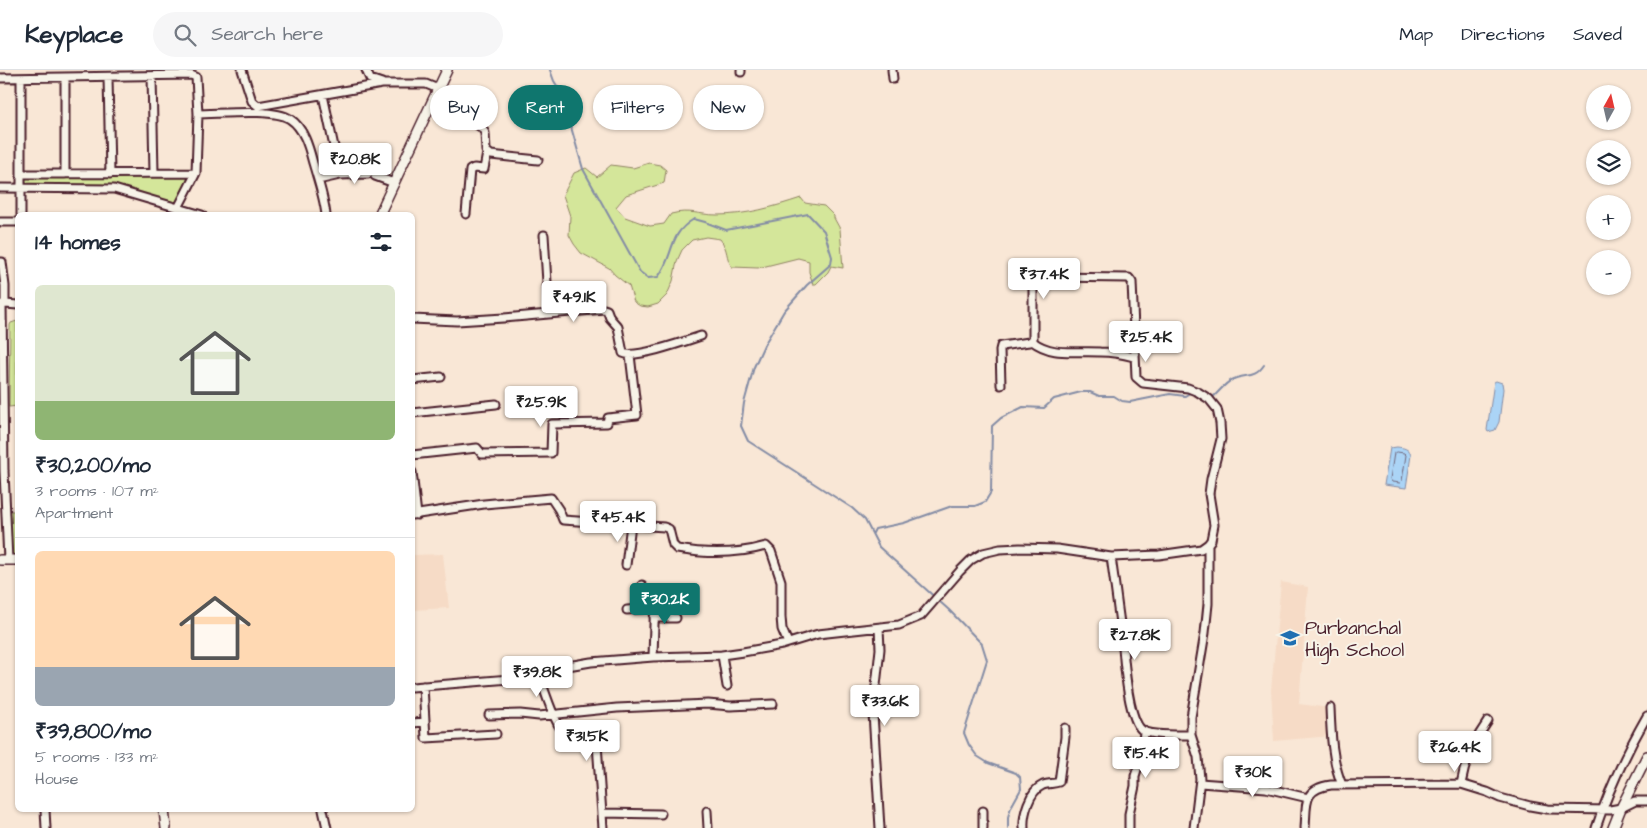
<!DOCTYPE html>
<meta charset="utf-8">
<style>
body{margin:0;font-family:"Architects Daughter",sans-serif;background:#f6f6f7;color:#1f2937;height:100vh;display:flex;flex-direction:column;font-size:19px;white-space:nowrap}
*{box-sizing:border-box;margin:0}
p{font-size:16px;color:#747a83}
.icon{flex:none;width:28px;height:28px;fill:none;stroke:currentColor;stroke-width:2;stroke-linecap:round;stroke-linejoin:round}
.map{position:relative;flex:1;overflow:hidden}
.sheet{position:absolute;left:15px;top:142px;width:400px;height:600px;display:flex;flex-direction:column;background:#fff;border-radius:8px;box-shadow:0 1px 4px #0004}
.sheet>*{flex:none}
.hud{position:absolute;left:430px;top:15px;width:475px;height:45px;display:flex;gap:10px}
.needle{width:32px;rotate:8deg}
.buttons{position:absolute;left:1586px;top:15px;display:grid;gap:10px}
.buttons a{display:grid;place-items:center;width:45px;height:45px;border-radius:50%;background:#fff;box-shadow:0 1px 4px #0004;font-size:25px}
.price{position:absolute;translate:-50% -42px;padding:0 11px;border-radius:5px;background:#fff;color:#222;font-size:16px;line-height:32px;filter:drop-shadow(0 1px 2px #0008)}
.price::after{content:'';position:absolute;left:50%;top:30px;width:15px;height:11px;margin-left:-8px;background:inherit;clip-path:polygon(0 0,100% 0,50% 100%)}
.price.active{background:#0f766e;color:#fff}
ul{padding:0;list-style:none}
li{display:grid;align-content:center;gap:10px;height:265px;padding:0 20px}
li+li{border-top:1px solid #e0e1e3}
li span{display:grid;place-items:center;height:155px;border-radius:8px;color:#555}
li>.icon{margin-inline-start:auto}
span .icon{width:90px;height:90px;fill:#fffc;stroke-width:1}
li b{font-size:21px}
h2{display:flex;justify-content:space-between;align-items:center;height:60px;padding:0 20px;font-size:21px}
.tag{padding:0 18px;border-radius:22px;background:#fff;box-shadow:0 1px 4px #0004;font-size:18px;line-height:45px}
.tag.active{background:#0f766e;color:#fff}
header{display:flex;align-items:center;gap:30px;box-sizing:border-box;height:70px;padding:0 25px;background:#fff;border-bottom:1px solid #e0e1e3}
header strong{font-size:24px}
nav{display:flex;gap:28px;margin-inline-start:auto;font-size:18px}
.search{width:350px;height:45px;background:#f6f6f7;display:flex;align-items:center;gap:12px;box-sizing:border-box;padding:0 18px;border-radius:28px;color:#747a83;font-size:19px}
.map>svg:first-child{display:block}
.built{fill:#f6dbc6}
.green{fill:#d4e69a;stroke:#8f8262}
.water{fill:#abd4f6;stroke:#848ca5}
.lines{fill:none;stroke-linecap:round;stroke-linejoin:round}
.shore{stroke:#71677c;stroke-width:1}
.stream{stroke:#848ca5;stroke-width:2}
.minor-casing{stroke:#4a1f2b;stroke-width:11}
.tertiary-casing{stroke:#4a1f2b;stroke-width:12}
.minor{stroke:#f7f3e8;stroke-width:7}
.tertiary{stroke:#f7f3e8;stroke-width:9}
.labels{text-anchor:middle;stroke-width:4;stroke-linejoin:round;paint-order:stroke}
.poi-label{font-size:19px;fill:#4a1f2b;stroke:#f7f3e8;text-anchor:start}
</style>
<header>
<strong>Keyplace</strong>
<div class="search"><svg class="icon" aria-label="search" viewBox="0 0 24 24"><circle cx="10" cy="10" r="6"/><path d="M15 15l6 6"/></svg>Search here</div>
<nav><a>Map</a><a>Directions</a><a>Saved</a></nav>
</header>
<div class="map">
<svg width="1647" height="758" viewBox="0 0 1647 758">
<rect width="100%" height="100%" fill="#f9e7d6"/>
<filter id="ink" filterUnits="userSpaceOnUse"><feTurbulence type="fractalNoise" baseFrequency=".02" numOctaves="2"/><feDisplacementMap in="SourceGraphic" scale="10" xChannelSelector="R" yChannelSelector="G"/><feConvolveMatrix kernelMatrix="1 2 1 2 8 2 1 2 1" color-interpolation-filters="sRGB"/></filter>
<g filter="url(#ink)">
<path class="built" d="M443,484l6,54 -36,2v-55z
M1281,512l27,5 -9,117 31,4 1,28 -57,5 -3,-51z"/>
<path class="green" d="M649,93l11,2 6,5 -2,13 -38,12 -10,12 9,10 25,9 14,-2 7,-10c19,-5 28,1 46,1 29,0 57,-8 84,-17l4,5 19,3 10,10v2l6,11 3,39 -12,-2 -3,6 -12,12h-3l-4,-12v-11l-11,-3 -40,10 -26,-1c-7,-10 -3,-17 -12,-28l-14,-2 -14,3 -10,10 -5,11 -4,20 -6,14 -9,9 -10,3 -8,-1 -6,-4 -5,-16 -14,-11 -6,-7 -28,-15 -7,-9 -5,-9 1,-19 -7,-21 11,-22 12,-5 11,9 14,-12 22,3z
M196,103l-18,35 -64,-19h-92v-15z
M17,251v85l-8,1 1,-82 1,-2z
M10,441h7v47h-7z"/>
<path class="water" d="M1496,311l6,2 1,6 -4,33 -4,8 -7,2 -1,-2 7,-48z
M1397,377c7,1 11,1 14,8l-5,33 -22,-3 6,-37z"/>
<g class="lines">
<path class="shore" d="M1397,382l7,1 2,2 -4,26 -2,2 -8,-1 -2,-3 4,-26z"/>
<path class="stream" d="M550,0l4,11 7,11 22,77 57,103 8,6 10,-1c17,-22 9,-42 36,-58l11,3 21,8 82,-16 16,17 8,26 -1,7 -24,21 -23,26 -20,34 -10,22 -10,36 -3,23 7,15 104,67 13,12 14,27 70,63 33,34 5,16 -23,73 5,12 8,11 11,7 28,10 4,4 1,12 -10,18 -3,10v11
M1209,326l4,1c6,-5 12,-14 19,-17 13,-7 22,0 32,-15
M873,463l2,-4 29,-6 48,-17h23l10,-4 6,-10 1,-66 9,-8 22,-11 21,1 10,-9 27,-7h9l9,4h15l8,5 8,1 40,-8 15,2 8,-5"/>
<g class="minor-casing">
<path id="minor" d="M242,0l10,31 6,5 124,-22h44l12,5
M366,0l4,9 12,4
M741,0v2
M892,0l1,9
M152,6l2,97
M108,7l2,97
M0,8l191,-3 5,2 2,37 -2,59 -18,35
M21,8v137
M323,25l17,80
M431,35l23,15 22,4 6,4 3,5 1,18 5,4 47,5
M198,44c21,0 76,-6 92,5 14,9 19,29 23,44 5,17 11,34 13,52
M22,104l174,-1
M65,104v-97
M375,106l19,7
M318,110l22,-5 28,-1
M0,118l114,1 88,26
M466,144l4,-44 4,-2 10,1 3,-16
M0,152h18
M544,165l5,79
M0,192h2l3,24v18h-3l2,167 4,89
M5,234l13,1
M412,249l45,2 47,-3 100,-9 3,1 3,8 8,9 5,26c12,6 63,-12 78,-17
M1032,271c21,16 43,9 68,11 11,0 23,2 34,5
M412,310l29,-3
M412,343l84,-9
M412,385l65,-7 5,6 69,-1 1,-29 55,-1 1,-5 29,-3 -7,-60
M412,402l5,43
M412,445l72,-11 67,-6 8,12 4,10 101,7 5,2 4,16 4,4c29,5 61,5 89,-3l5,5 10,30v36l1,12 6,14
M1111,487c4,27 7,54 11,80 2,19 5,81 20,93 8,6 37,5 49,5
M626,495l5,-41
M642,515l1,7 2,2 33,-1
M627,540l27,-2
M654,548h22
M669,548v-25
M879,558l1,21 -7,64 7,115
M722,585l5,31
M653,587l2,-64
M538,604c9,19 18,63 39,70 6,1 14,0 20,0l6,84
M423,616l3,52 70,-4
M412,617l110,-9 34,-10 35,-6 62,-5 69,-2 21,-3 39,-7 36,-11 81,-9 22,-9 39,-45 11,-11 12,-7 17,-4 20,-1 37,1 54,8 48,-2 42,-6 7,-5 3,-4 3,-15 -5,-31 2,-15 10,-40 -1,-16 -3,-14 -8,-10 -11,-7 -10,-4 -45,-5 -7,-6 -4,-95 -3,-4 -80,-1 -14,4 -2,7v52l-4,2 -28,4 -1,4 1,35
M1330,638c1,26 2,53 12,77
M489,645l31,-1 19,2 78,-8 91,-4 22,2 43,-2
M412,653l13,-1
M1200,713l66,5 42,10
M1461,714c4,-24 13,-43 27,-63
M45,740l1,18
M323,740l4,18
M707,741l1,17
M983,741v17
M602,743l59,1
M1024,758c-1,-13 5,-37 19,-43 6,-2 11,-1 16,-3l6,-45v-9
M1129,758v-14l6,-28v-10l7,-22 2,-23
M1194,758l6,-49 -2,-22 -7,-22v-18l14,-84 3,-29v-60
M1305,758c2,-24 -3,-39 26,-43l130,-1 26,8 13,6 30,8 17,3 63,1 11,-2 14,-7h12
M1596,758c13,-39 31,-77 51,-112"/>
</g>
<g class="tertiary-casing">
<path id="tertiary" d="M379,145l68,-145
M0,490h18
M164,740l2,18
M1613,758l8,-20 26,-52"/>
</g>
<use href="#minor" class="minor"/>
<use href="#tertiary" class="tertiary"/>
</g>
</g>
<defs>
<g id="school-bare" transform="scale(1.5)"><path d="M0-5L7-2L0 1L-7-2ZM-4 1L0 2.5L4 1V4Q0 6-4 4Z" fill="#1f6fb2" stroke="#f7f3e8" stroke-width="2.5" paint-order="stroke"/></g>
</defs>
<g fill-rule="evenodd">
<use href="#school-bare" x="1290" y="568"/>
</g>
<g class="labels">
<g class="poi-label">
<text x="1305" y="564">Purbanchal<tspan x="1305" dy="22">High School</tspan></text>
</g>
</g>
</svg>
<div class="buttons">
<a><svg class="needle" viewBox="-14 -14 28 28"><path d="M0-13l5 13h-10z" fill="#e53935"/><path d="M0 13l5-13h-10z" fill="#747a83"/></svg></a>
<a><svg class="icon" aria-label="layers" viewBox="0 0 24 24"><path d="M12 4l9 5-9 5-9-5zM3 14l9 5 9-5"/></svg></a>
<a>+</a>
<a>−</a>
</div>
<b class="price" style="left:355px;top:115px">₹20.8K</b>
<b class="price" style="left:1044px;top:230px">₹37.4K</b>
<b class="price" style="left:574px;top:253px">₹49.1K</b>
<b class="price" style="left:1146px;top:293px">₹25.4K</b>
<b class="price" style="left:541px;top:358px">₹25.9K</b>
<b class="price" style="left:618px;top:473px">₹45.4K</b>
<b class="price active" style="left:665px;top:555px">₹30.2K</b>
<b class="price" style="left:1135px;top:591px">₹27.8K</b>
<b class="price" style="left:537px;top:628px">₹39.8K</b>
<b class="price" style="left:885px;top:657px">₹33.6K</b>
<b class="price" style="left:587px;top:692px">₹31.5K</b>
<b class="price" style="left:1455px;top:703px">₹26.4K</b>
<b class="price" style="left:1146px;top:709px">₹15.4K</b>
<b class="price" style="left:1253px;top:728px">₹30K</b>
<div class="hud">
<a class="tag">Buy</a>
<a class="tag active">Rent</a>
<a class="tag">Filters</a>
<a class="tag">New</a>
</div>
<section class="sheet">
<h2>14 homes<svg class="icon" aria-label="filters" viewBox="0 0 24 24"><path d="M4 7h16M4 17h16"/><circle cx="9" cy="7" r="2"/><circle cx="15" cy="17" r="2"/></svg></h2>
<ul>
<li><span style="background:linear-gradient(#dfe7d0 75%,#8fb573 0)"><svg class="icon" aria-label="home" viewBox="0 0 24 24"><path d="M3 11l9-7 9 7M6 9v11h12V9"/></svg></span><div><b>₹30,200/mo</b><p>3 rooms · 107 m²</p><p>Apartment</p></div></li>
<li><span style="background:linear-gradient(#ffd9b3 75%,#9aa5b1 0)"><svg class="icon" aria-label="home" viewBox="0 0 24 24"><path d="M3 11l9-7 9 7M6 9v11h12V9"/></svg></span><div><b>₹39,800/mo</b><p>5 rooms · 133 m²</p><p>House</p></div></li>
</ul>
</section>
</div>
